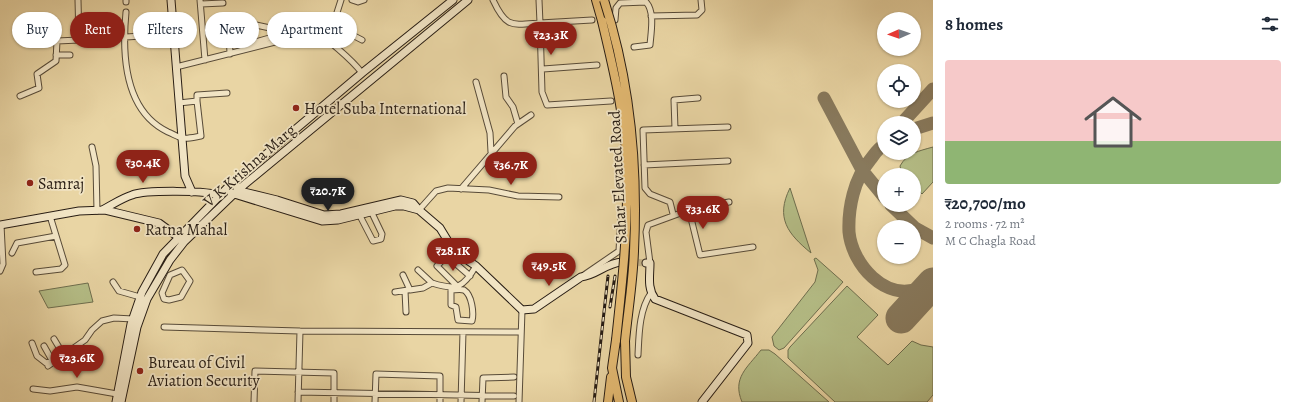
<!DOCTYPE html>
<meta charset="utf-8">
<style>
body{margin:0;font-family:Alegreya,serif;background:#f6f6f7;color:#1f2937;height:100vh;display:flex;flex-direction:column;font-size:15px;white-space:nowrap}
*{box-sizing:border-box;margin:0}
p{font-size:13px;color:#747a83}
.icon{flex:none;width:22px;height:22px;fill:none;stroke:currentColor;stroke-width:2;stroke-linecap:round;stroke-linejoin:round}
.map{position:relative;flex:1;overflow:hidden}
.details{display:flex;flex-direction:column;background:#fff;width:360px}
.details>*{flex:none}
.hud{position:absolute;left:12px;top:12px;width:380px;height:36px;display:flex;gap:8px}
.needle{width:26px;rotate:268deg}
.controls{position:absolute;left:877px;top:12px;display:grid;gap:8px}
.controls a{display:grid;place-items:center;width:44px;height:44px;border-radius:50%;background:#fff;box-shadow:0 1px 3px #0004;font-size:20px}
.price{position:absolute;translate:-50% -34px;padding:0 9px;border-radius:14px;background:#8f2418;color:#fff;font-size:13px;line-height:26px;filter:drop-shadow(0 1px 2px #0008)}
.price::after{content:'';position:absolute;left:50%;top:24px;width:12px;height:9px;margin-left:-6px;background:inherit;clip-path:polygon(0 0,100% 0,50% 100%)}
.price.selected{background:#222;color:#fff}
ul{padding:0;list-style:none}
li{display:grid;align-content:center;gap:8px;height:212px;padding:0 12px}
li span{display:grid;place-items:center;height:124px;border-radius:4px;color:#555}
li>.icon{margin-inline-start:auto}
span .icon{width:72px;height:72px;fill:#fffc;stroke-width:1}
li b{font-size:17px}
h2{display:flex;justify-content:space-between;align-items:center;height:48px;padding:0 12px;font-size:17px}
.chip{padding:0 14px;border-radius:18px;background:#fff;box-shadow:0 1px 3px #0004;font-size:14px;line-height:36px}
.chip.selected{background:#8f2418;color:#fff}
main{display:flex;flex:1;min-height:0}
.map>svg:first-child{display:block}
.green{fill:#b5be87;stroke:#6e6e4e}
.lines{fill:none;stroke-linecap:round;stroke-linejoin:round}
.taxiway{stroke:#88795c;stroke-width:13}
.runway{stroke:#88795c;stroke-width:31}
.secondary-tunnel{stroke:#c2b087;stroke-width:7;stroke-dasharray:7 3.5;stroke-linecap:butt}
.street-casing{stroke:#584b38;stroke-width:7}
.secondary-casing{stroke:#281d14;stroke-width:9}
.primary-casing{stroke:#281d14;stroke-width:10}
.street{stroke:#f1e4c4;stroke-width:5}
.secondary{stroke:#f1e4c4;stroke-width:7}
.primary{stroke:#e4ba72;stroke-width:8}
.rail-casing{stroke:#281d14;stroke-width:3}
.rail{stroke:#f1e4c4;stroke-width:1.5;stroke-dasharray:4.5;stroke-linecap:butt}
.primary-bridge-casing{stroke:#281d14;stroke-width:10;stroke-linecap:butt}
.primary-bridge{stroke:#e4ba72;stroke-width:8}
.poi-dot{fill:#8f2418;stroke:#f1e4c4;stroke-width:1.5}
.labels{text-anchor:middle;stroke-width:3.5;stroke-linejoin:round;paint-order:stroke}
.poi-label{font-size:16px;fill:#281d14;stroke:#f1e4c4;text-anchor:start}
.street-label{font-size:16px;fill:#281d14;stroke:#f1e4c4}
</style>
<main>
<div class="map">
<svg width="933" height="402" viewBox="0 0 933 402">
<rect width="100%" height="100%" fill="#e9d5a4"/>
<filter id="stains"><feTurbulence type="fractalNoise" baseFrequency=".005" numOctaves="4"/><feColorMatrix values="0 0 0 0 .2 0 0 0 0 .09 0 0 0 0 .02 0 0 0 .5 -.17"/></filter>
<radialGradient id="worn" r=".72"><stop offset=".6" stop-color="#630" stop-opacity="0"/><stop offset="1" stop-color="#630" stop-opacity=".3"/></radialGradient>
<path class="green" d="M933,147v35l-11,12 -8,-8v-11h-12l-2,-9c7,-13 19,-15 33,-19z
M790,188l21,65c-23,-19 -36,-35 -21,-65z
M816,258l27,24 -59,66 -5,2 -5,-4 -2,-9 43,-55 3,-12 -4,-11z
M88,283l5,19 -45,6 -9,-17z
M847,286l31,29 -21,22 31,28 24,-24 9,4 12,2v48l-6,7h-92l-47,-44v-8l2,-3z
M761,350h8l6,4 54,48h-87c-10,-24 5,-34 19,-52z"/>
<g class="lines">
<path class="taxiway" d="M824,98l38,72 22,27
M902,123l31,-34
M914,129l19,-6
M884,145c-6,3 -10,10 -14,15 -16,19 -22,48 -21,72 3,32 36,70 71,56 4,-1 9,-5 13,-7
M891,205l24,23 18,10"/>
<path class="runway" d="M901,318l32,-35"/>
<path class="secondary-tunnel" d="M628,262l18,1"/>
<g class="street-casing">
<path id="street" d="M78,0l1,40 94,-6
M200,0l5,60
M352,0l6,2 6,-2
M493,0c13,28 18,25 47,23l2,69 5,13 64,-4
M539,0l1,23 52,-3
M126,2v-2
M201,4l22,-1
M126,12c-4,42 -2,99 42,120 5,2 10,5 14,6 5,1 13,-1 19,-2l-4,-35 -18,2
M651,16l46,-1 5,-5 -1,-10
M615,20l1,-12 4,-5 26,-1c9,10 5,30 4,43l-16,2
M333,25l29,15
M229,31l1,23
M321,33c14,15 28,23 41,40
M241,46l32,-9
M243,50l-4,-13 10,-4 7,-8 14,3 5,14
M56,55h14
M176,67l99,-25 54,-10 4,-7 8,-25
M543,69l54,-4
M504,76l2,21 7,10 5,17
M476,82l14,51 1,19
M20,96l19,-8 -2,-14 19,-13 1,-20 22,-1
M197,101v-6l30,-2
M675,129l-1,-29 24,-2
M92,147l4,19 1,45
M644,165l84,-4
M461,189l54,-63 16,-11
M419,210l17,-19 12,-3 41,2 29,6 41,1
M689,210l11,45 53,-8
M359,214l14,27 8,-2 1,-5 -11,-23
M673,214l-3,-12 -20,-8 -5,-6 -2,-58 85,-3
M453,249l-16,17 20,20
M12,253l5,-10 39,-7
M446,255l24,21
M650,263l-4,-31 2,-7 41,-15 40,-8
M182,270l8,11 -9,16 -12,3 -5,-1 -2,-6 8,-18z
M0,271l3,-7 -2,-39
M36,272l25,-3 4,-4 -15,-49
M403,275l7,15 13,-2 9,-5 -14,-13
M584,275l35,-24 2,-36
M113,282l6,9 21,6
M432,283c25,8 31,5 44,-17
M451,287v18l5,2 2,13 14,1c2,-8 0,-26 -8,-31 -4,-1 -9,0 -13,0
M405,291l1,21
M395,292l13,-2
M164,327l136,4 221,1
M54,339l9,15
M32,343l5,13 9,7 5,-2
M44,346l9,16
M638,355c1,-20 1,-45 13,-62
M48,366l37,-26 7,-10 10,-9 12,-3 19,1
M33,389l17,2 27,-4 40,7
M298,392l216,4
M254,402l1,-31 79,2v29
M298,402l2,-71
M375,402l1,-28 64,2v26
M461,402l2,-70
M482,402l1,-24 31,-1
M519,402l3,-92"/>
</g>
<g class="secondary-casing">
<path id="secondary" d="M171,0l14,176 7,16
M236,186l8,6 33,8 47,15 17,-1 60,-14 12,3 6,7
M231,193l91,28 16,-1 57,-14h9l15,4 21,18 14,23 22,15 46,44 12,-1 47,-32c16,-2 25,-14 41,-15
M102,210c10,-5 20,-12 30,-15 13,-5 77,-5 89,1
M0,225l79,-14 26,-1 54,13 22,16
M646,263h4c0,13 -3,25 5,36l92,36 1,8 -46,59
M116,402l15,-78 11,-32 21,-38 69,-71 130,-110 91,-73
M121,402l16,-75 10,-28 23,-39 14,-18 55,-53 229,-189"/>
</g>
<g class="primary-casing">
<path id="primary" d="M596,0l6,21
M616,340l-4,28 7,34
M625,341l1,36 6,25
M608,402l3,-25"/>
</g>
<use href="#street" class="street"/>
<use href="#secondary" class="secondary"/>
<use href="#primary" class="primary"/>
<g class="rail-casing">
<path id="rail" d="M610,307l5,-31
M594,402l14,-126"/>
</g>
<use href="#rail" class="rail"/>
<g class="primary-bridge-casing">
<path id="primary-bridge" d="M604,0c26,80 34,167 30,251 -1,30 -6,60 -9,90
M602,21c12,50 25,104 25,155 1,55 -5,109 -11,164"/>
</g>
<use href="#primary-bridge" class="primary-bridge"/>
</g>
<g class="poi-dot">
<circle cx="296" cy="108" r="4"/>
<circle cx="30" cy="183" r="4"/>
<circle cx="137" cy="229" r="4"/>
<circle cx="140" cy="371" r="4"/>
</g>
<g class="labels">
<g class="poi-label">
<text x="304" y="114">Hotel Suba International</text>
<text x="38" y="189">Samraj</text>
<text x="145" y="235">Ratna Mahal</text>
<text x="148" y="368">Bureau of Civil<tspan x="148" dy="18">Aviation Security</tspan></text>
</g>
<g class="street-label">
<text transform="translate(249 165) rotate(-41)" y="6">V K Krishna Marg</text>
<text transform="translate(617 177) rotate(-93)" y="6">Sahar Elevated Road</text>
</g>
</g>
<rect width="100%" height="100%" filter="url(#stains)"/>
<rect width="100%" height="100%" fill="url(#worn)"/>
</svg>
<div class="controls">
<a><svg class="needle" viewBox="-14 -14 28 28"><path d="M0-13l5 13h-10z" fill="#e53935"/><path d="M0 13l5-13h-10z" fill="#747a83"/></svg></a>
<a><svg class="icon" aria-label="locate" viewBox="0 0 24 24"><circle cx="12" cy="12" r="6"/><path d="M12 2v4M12 18v4M2 12h4M18 12h4"/></svg></a>
<a><svg class="icon" aria-label="layers" viewBox="0 0 24 24"><path d="M12 4l9 5-9 5-9-5zM3 14l9 5 9-5"/></svg></a>
<a>+</a>
<a>−</a>
</div>
<b class="price" style="left:551px;top:56px">₹23.3K</b>
<b class="price" style="left:143px;top:184px">₹30.4K</b>
<b class="price" style="left:511px;top:186px">₹36.7K</b>
<b class="price selected" style="left:328px;top:212px">₹20.7K</b>
<b class="price" style="left:703px;top:230px">₹33.6K</b>
<b class="price" style="left:453px;top:272px">₹28.1K</b>
<b class="price" style="left:549px;top:287px">₹49.5K</b>
<b class="price" style="left:77px;top:379px">₹23.6K</b>
<div class="hud">
<a class="chip">Buy</a>
<a class="chip selected">Rent</a>
<a class="chip">Filters</a>
<a class="chip">New</a>
<a class="chip">Apartment</a>
</div>
</div>
<section class="details">
<h2>8 homes<svg class="icon" aria-label="filters" viewBox="0 0 24 24"><path d="M4 7h16M4 17h16"/><circle cx="9" cy="7" r="2"/><circle cx="15" cy="17" r="2"/></svg></h2>
<ul>
<li><span style="background:linear-gradient(#f6c9c9 65%,#8fb573 0)"><svg class="icon" aria-label="home" viewBox="0 0 24 24"><path d="M3 11l9-7 9 7M6 9v11h12V9"/></svg></span><div><b>₹20,700/mo</b><p>2 rooms · 72 m²</p><p>M C Chagla Road</p></div></li>
</ul>
</section>
</main>
